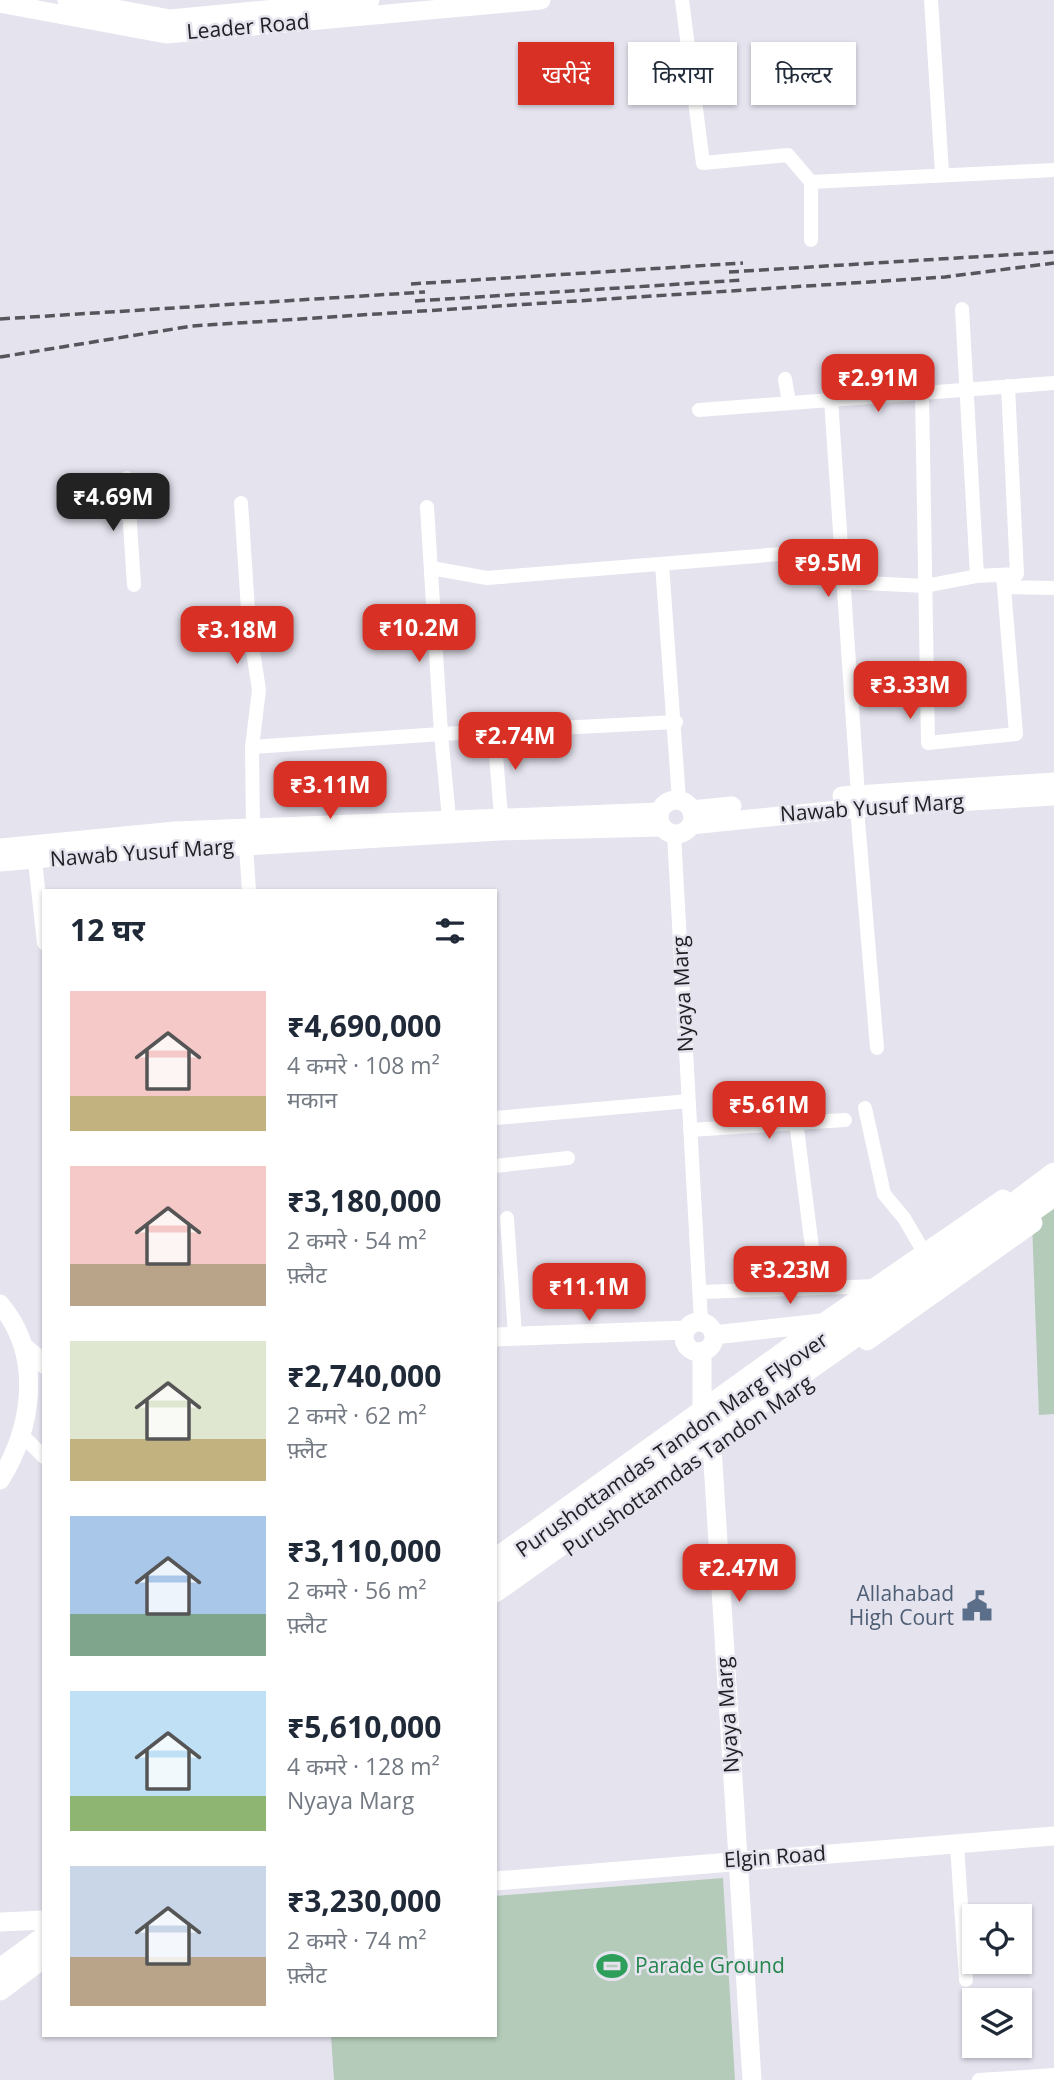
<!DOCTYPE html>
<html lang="hi">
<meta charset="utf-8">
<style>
body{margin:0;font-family:"Open Sans","Noto Sans Devanagari",sans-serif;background:#f2f2f3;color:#1f2937;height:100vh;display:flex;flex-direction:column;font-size:26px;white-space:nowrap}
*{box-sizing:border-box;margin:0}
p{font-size:23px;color:#747a83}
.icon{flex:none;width:38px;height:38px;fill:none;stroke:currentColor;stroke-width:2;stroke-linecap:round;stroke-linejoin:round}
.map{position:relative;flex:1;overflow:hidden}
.side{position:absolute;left:42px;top:889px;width:455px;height:1148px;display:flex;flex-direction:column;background:#fff;border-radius:0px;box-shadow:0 2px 5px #0004}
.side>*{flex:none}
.guide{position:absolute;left:518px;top:42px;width:430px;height:63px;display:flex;gap:14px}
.fabs{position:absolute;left:962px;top:1904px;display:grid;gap:14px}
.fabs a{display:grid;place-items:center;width:70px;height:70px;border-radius:0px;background:#fff;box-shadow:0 2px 5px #0004;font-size:35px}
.price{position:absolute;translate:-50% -60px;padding:0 16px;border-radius:14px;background:#d93025;color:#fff;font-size:23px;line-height:46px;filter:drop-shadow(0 2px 4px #0008)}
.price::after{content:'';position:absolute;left:50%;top:42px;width:21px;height:16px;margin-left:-10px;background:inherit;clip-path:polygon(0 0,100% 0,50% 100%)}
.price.active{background:#222;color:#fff}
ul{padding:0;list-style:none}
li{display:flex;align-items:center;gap:21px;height:175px;padding:0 28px}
li span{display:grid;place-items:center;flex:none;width:196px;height:140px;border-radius:0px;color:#555}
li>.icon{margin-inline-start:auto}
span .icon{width:84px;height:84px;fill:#fffc;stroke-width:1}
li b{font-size:30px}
h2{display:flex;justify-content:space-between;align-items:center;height:84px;padding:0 28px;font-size:30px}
.chip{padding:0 24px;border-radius:0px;background:#fff;box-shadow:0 2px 5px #0004;font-size:24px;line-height:63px}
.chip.active{background:#d93025;color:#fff}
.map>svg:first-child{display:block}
.green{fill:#b4cbb9}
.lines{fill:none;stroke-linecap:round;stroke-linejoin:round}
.street{stroke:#fff;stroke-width:14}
.secondary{stroke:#fff;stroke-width:19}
.primary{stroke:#fff;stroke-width:21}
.rail{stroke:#56555b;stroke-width:3.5;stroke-dasharray:10 5;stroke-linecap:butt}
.labels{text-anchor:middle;stroke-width:5;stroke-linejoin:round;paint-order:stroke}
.street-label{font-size:21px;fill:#212024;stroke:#e4e3ee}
.service-label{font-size:21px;fill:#4e5e75;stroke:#e4e3ee;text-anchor:end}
.leisure-label{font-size:21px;fill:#27864d;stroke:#e4e3ee;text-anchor:start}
</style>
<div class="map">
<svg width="1054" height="2080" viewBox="0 0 1054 2080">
<rect width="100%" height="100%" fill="#e4e3ee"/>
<path class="green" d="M1054,1202v212l-15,1 -7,-193z
M723,1878l12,202h-401l-3,-45h164v-139z"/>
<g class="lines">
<path class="street" d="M682,0l21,163 85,-8 23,27v58
M931,0l11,173
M811,182l243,-12
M962,309l15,267
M785,379l4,24
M922,393l6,350 88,-9 -13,-159
M831,400l27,395
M699,410l355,-27
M127,478l7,107
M241,503l8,122 10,65 -7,57 1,81
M427,507l14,227 8,84
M662,564l17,236
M431,568l56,10 356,-29
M845,582l80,4 52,-10 40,-2 -9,-188
M1004,587l50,1
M494,731l7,85
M252,747l189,-13 235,-12
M857,808l20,240
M674,834l27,488
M246,846l3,45
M35,861l9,82
M865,1108l19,86 20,24 21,36
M495,1118l194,-17
M796,1121l21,166
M690,1130l155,-10
M495,1166l73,-8
M507,1218l8,117
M701,1292l176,-6
M22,1435l22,22
M957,1845l9,135
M979,2080l75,-5"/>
<path class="secondary" d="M67,0l103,19 200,-19
M0,3l166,31 375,-34
M842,796l212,-14
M659 817a17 17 0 1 1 34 0a17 17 0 1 1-34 0Z
M691,810l41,-4
M691,825l166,-17 197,-12
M0,848l175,-17 485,-19
M0,862l172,-15 74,-1 253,-15 163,-4
M0,1304c43,51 33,123 0,176
M684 1337a15 15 0 1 1 30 0a15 15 0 1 1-30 0Z
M714,1335l107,-12
M495,1337l191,-7
M867,1341l166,-118
M23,1346l21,18
M702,1351v59l10,37 40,633
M502,1553l321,-230 180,-124
M495,1881l559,-45
M0,1922l44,-2"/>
<path class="primary" d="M495,1570l467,-328 92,-69
M495,1592l559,-396
M0,1969l44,-32
M0,1990l44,-33"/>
<path class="rail" d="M729,272l325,-20
M411,284l332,-21
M415,301l328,-21
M0,319l425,-27
M0,357l192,-31 753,-49 109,-14"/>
</g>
<defs>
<g id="civic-bare" transform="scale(2.415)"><path d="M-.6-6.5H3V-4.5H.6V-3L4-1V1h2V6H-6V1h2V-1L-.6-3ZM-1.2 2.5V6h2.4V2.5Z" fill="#5c6f8a" stroke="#e4e3ee" stroke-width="2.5" paint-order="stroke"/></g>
<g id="stadium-bare" transform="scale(2.415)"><path d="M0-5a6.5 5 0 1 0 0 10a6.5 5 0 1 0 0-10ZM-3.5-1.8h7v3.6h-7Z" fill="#2e9e5b" stroke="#e4e3ee" stroke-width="2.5" paint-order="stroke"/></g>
</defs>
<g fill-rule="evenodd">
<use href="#civic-bare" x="977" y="1606"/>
<use href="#stadium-bare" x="612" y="1966"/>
</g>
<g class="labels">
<g class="street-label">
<text transform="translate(248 27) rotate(-5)" y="7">Leader Road</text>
<text transform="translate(872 808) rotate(-4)" y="7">Nawab Yusuf Marg</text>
<text transform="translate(142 853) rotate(-4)" y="7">Nawab Yusuf Marg</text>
<text transform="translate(683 994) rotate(-93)" y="7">Nyaya Marg</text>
<text transform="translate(672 1445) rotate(-35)" y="7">Purushottamdas Tandon Marg Flyover</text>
<text transform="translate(688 1466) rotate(-35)" y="7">Purushottamdas Tandon Marg</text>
<text transform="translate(728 1715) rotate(-94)" y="7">Nyaya Marg</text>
<text transform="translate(775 1857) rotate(-4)" y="7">Elgin Road</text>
</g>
<g class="service-label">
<text x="954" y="1601">Allahabad<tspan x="954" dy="24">High Court</tspan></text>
</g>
<g class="leisure-label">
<text x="635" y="1973">Parade Ground</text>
</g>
</g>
</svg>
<div class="fabs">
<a><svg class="icon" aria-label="locate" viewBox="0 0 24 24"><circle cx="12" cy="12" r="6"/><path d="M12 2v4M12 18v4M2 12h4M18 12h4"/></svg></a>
<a><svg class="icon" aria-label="layers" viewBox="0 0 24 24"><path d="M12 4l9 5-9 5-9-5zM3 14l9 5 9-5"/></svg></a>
</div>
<b class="price" style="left:878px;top:414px">₹2.91M</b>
<b class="price active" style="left:113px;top:533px">₹4.69M</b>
<b class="price" style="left:828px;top:599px">₹9.5M</b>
<b class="price" style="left:419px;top:664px">₹10.2M</b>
<b class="price" style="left:237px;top:666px">₹3.18M</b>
<b class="price" style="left:910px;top:721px">₹3.33M</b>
<b class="price" style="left:515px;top:772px">₹2.74M</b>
<b class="price" style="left:330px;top:821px">₹3.11M</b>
<b class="price" style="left:769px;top:1141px">₹5.61M</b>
<b class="price" style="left:790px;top:1306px">₹3.23M</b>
<b class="price" style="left:589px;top:1323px">₹11.1M</b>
<b class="price" style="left:739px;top:1604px">₹2.47M</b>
<div class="guide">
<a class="chip active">खरीदें</a>
<a class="chip">किराया</a>
<a class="chip">फ़िल्टर</a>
</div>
<section class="side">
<h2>12 घर<svg class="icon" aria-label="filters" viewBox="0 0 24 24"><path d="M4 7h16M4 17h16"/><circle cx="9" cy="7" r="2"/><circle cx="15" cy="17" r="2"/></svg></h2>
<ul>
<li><span style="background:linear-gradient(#f6c9c9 75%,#c2b280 0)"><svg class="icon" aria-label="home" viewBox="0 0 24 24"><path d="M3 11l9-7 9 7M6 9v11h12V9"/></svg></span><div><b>₹4,690,000</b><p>4 कमरे · 108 m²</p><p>मकान</p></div></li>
<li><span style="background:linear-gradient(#f6c9c9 70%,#b9a48a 0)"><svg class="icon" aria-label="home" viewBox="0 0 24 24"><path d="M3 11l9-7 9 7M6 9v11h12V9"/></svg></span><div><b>₹3,180,000</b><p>2 कमरे · 54 m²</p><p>फ़्लैट</p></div></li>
<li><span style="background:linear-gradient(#dfe7d0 70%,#c2b280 0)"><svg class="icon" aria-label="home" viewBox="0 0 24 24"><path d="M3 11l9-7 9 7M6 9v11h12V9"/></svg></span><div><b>₹2,740,000</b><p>2 कमरे · 62 m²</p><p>फ़्लैट</p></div></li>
<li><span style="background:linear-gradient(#a9c7e8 70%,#7fa58c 0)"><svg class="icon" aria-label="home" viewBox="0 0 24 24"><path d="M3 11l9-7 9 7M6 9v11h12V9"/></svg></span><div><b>₹3,110,000</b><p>2 कमरे · 56 m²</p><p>फ़्लैट</p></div></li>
<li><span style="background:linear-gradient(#bfe0f5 75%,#8fb573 0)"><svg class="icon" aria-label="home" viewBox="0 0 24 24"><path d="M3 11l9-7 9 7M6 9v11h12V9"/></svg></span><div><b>₹5,610,000</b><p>4 कमरे · 128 m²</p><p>Nyaya Marg</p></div></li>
<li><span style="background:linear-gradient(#c9d6e8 65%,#b9a48a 0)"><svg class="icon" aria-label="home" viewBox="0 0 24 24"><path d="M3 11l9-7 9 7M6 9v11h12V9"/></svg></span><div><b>₹3,230,000</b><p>2 कमरे · 74 m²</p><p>फ़्लैट</p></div></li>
</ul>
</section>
</div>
